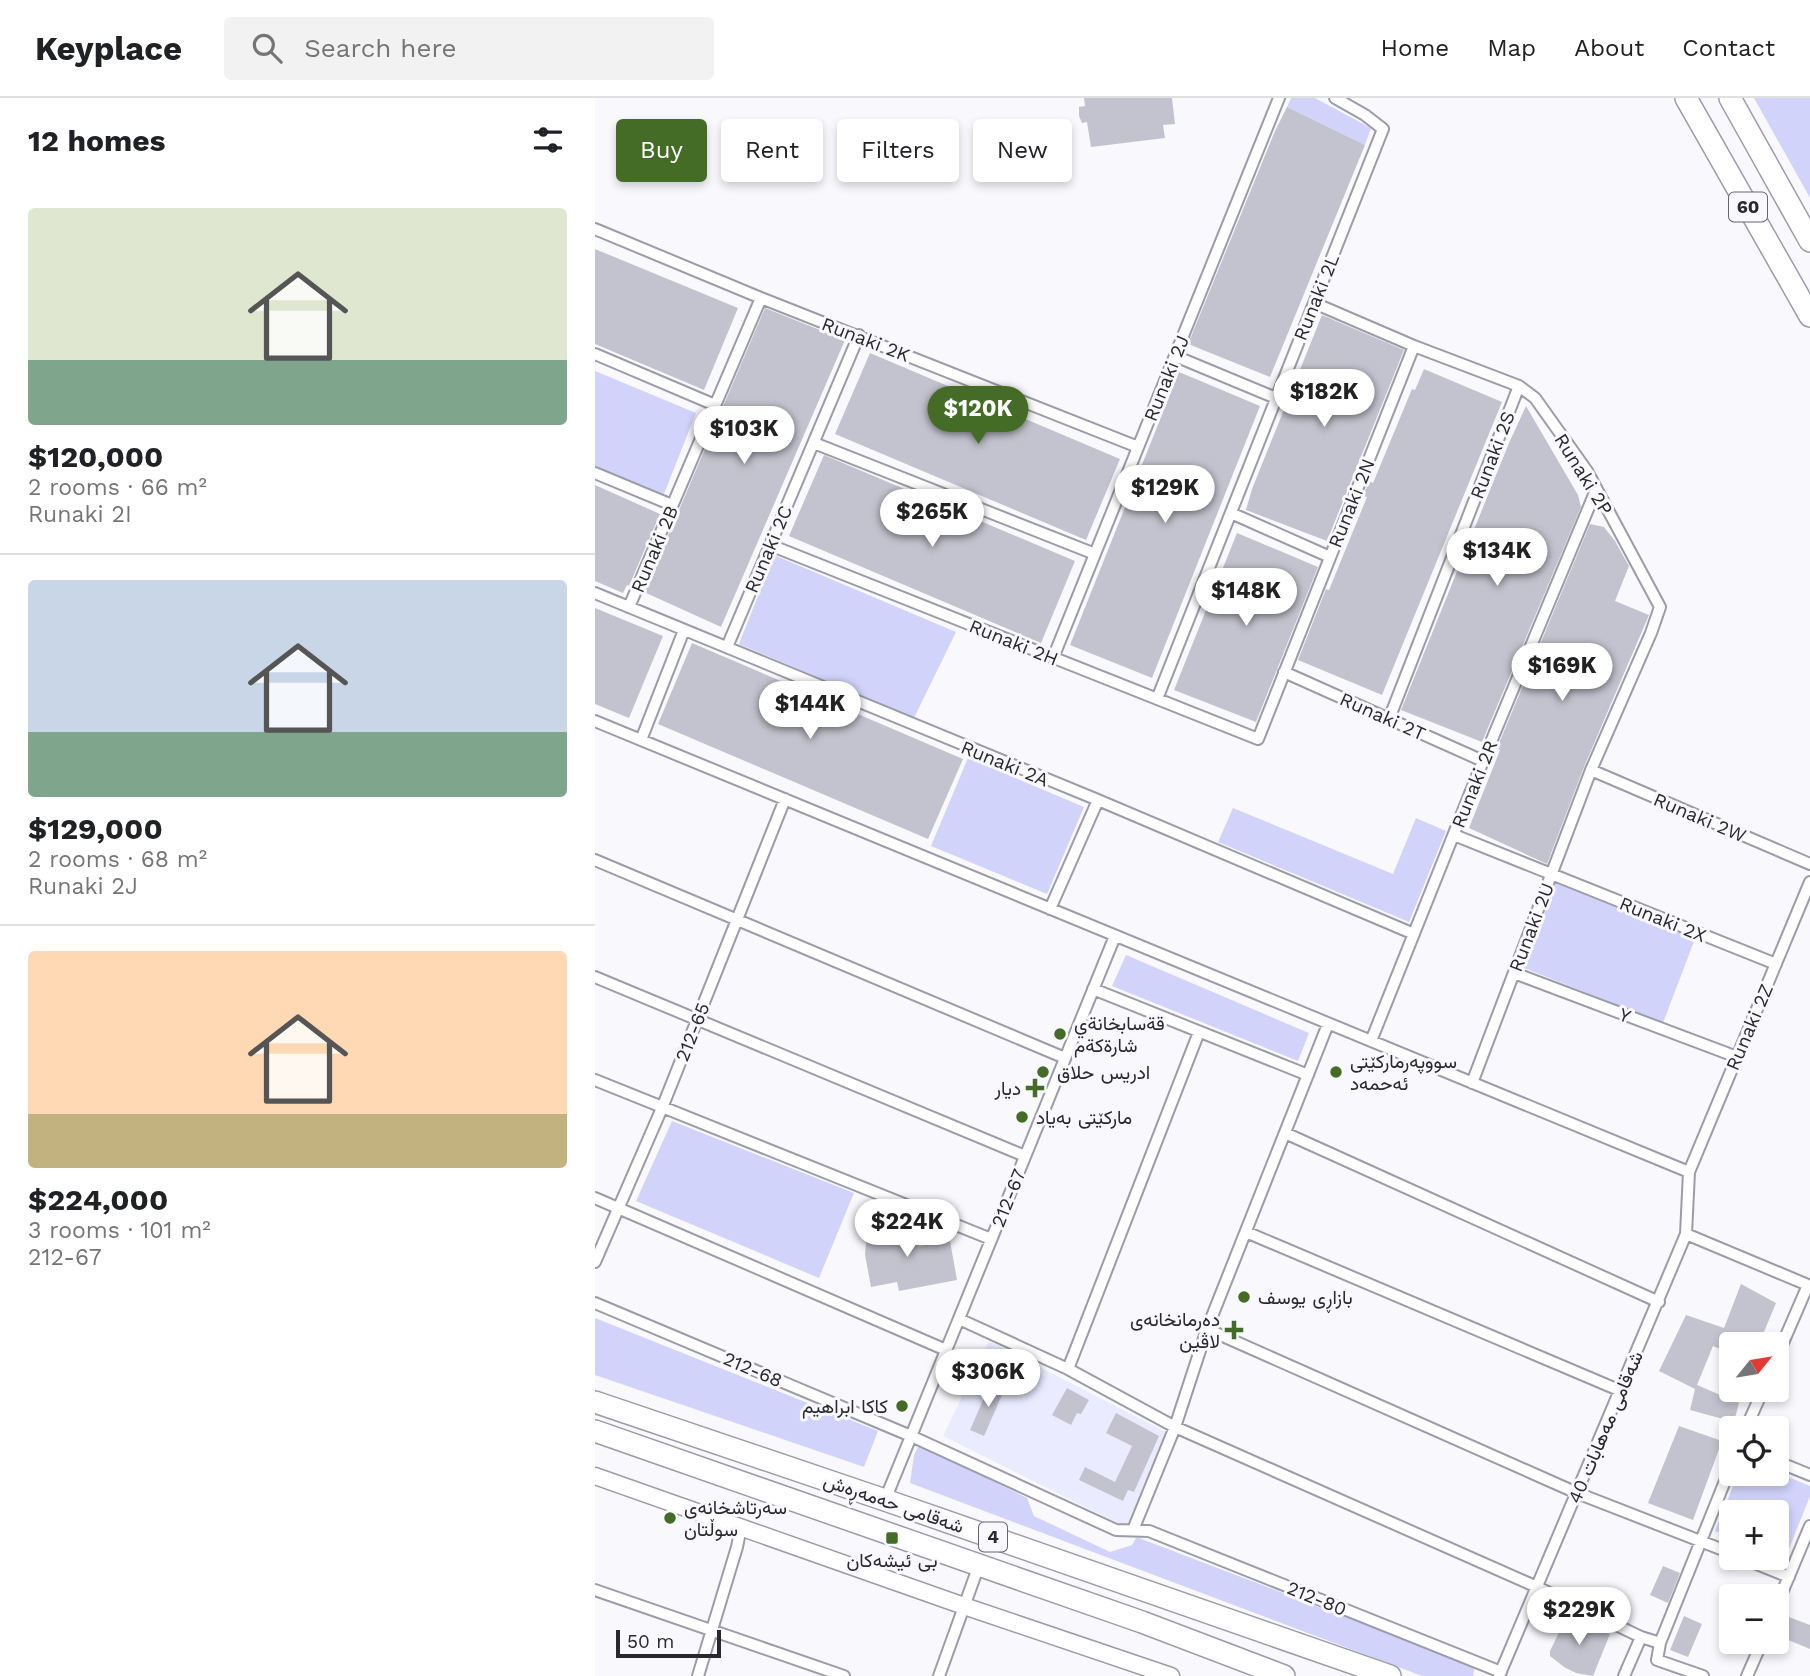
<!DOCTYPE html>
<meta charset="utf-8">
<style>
body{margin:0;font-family:"Work Sans",Vazirmatn,sans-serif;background:#f2f2f2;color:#202124;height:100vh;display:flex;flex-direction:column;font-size:26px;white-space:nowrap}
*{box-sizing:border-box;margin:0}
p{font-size:23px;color:#757577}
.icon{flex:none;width:38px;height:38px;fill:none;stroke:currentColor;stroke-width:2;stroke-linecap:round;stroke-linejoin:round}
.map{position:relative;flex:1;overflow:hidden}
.side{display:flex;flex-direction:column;background:#fff;width:595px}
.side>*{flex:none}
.hud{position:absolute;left:21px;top:21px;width:665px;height:63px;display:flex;gap:14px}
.needle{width:46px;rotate:60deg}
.tools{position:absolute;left:1124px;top:1234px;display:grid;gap:14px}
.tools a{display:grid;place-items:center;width:70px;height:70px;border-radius:7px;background:#fff;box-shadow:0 4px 10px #0003;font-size:35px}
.scale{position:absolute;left:21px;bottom:18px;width:105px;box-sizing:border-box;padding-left:7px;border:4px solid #28282d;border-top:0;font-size:19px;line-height:24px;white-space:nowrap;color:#28282d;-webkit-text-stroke:5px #f8f8fd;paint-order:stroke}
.price{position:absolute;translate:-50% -60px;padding:0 16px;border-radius:24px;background:#fff;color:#222;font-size:23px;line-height:46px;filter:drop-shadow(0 2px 4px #0008)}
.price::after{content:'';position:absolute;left:50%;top:42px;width:21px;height:16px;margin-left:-10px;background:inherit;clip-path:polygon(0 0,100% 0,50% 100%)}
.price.on{background:#446c27;color:#fff}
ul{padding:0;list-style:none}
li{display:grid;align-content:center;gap:14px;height:371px;padding:0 28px}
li+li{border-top:2px solid #e0e0e0}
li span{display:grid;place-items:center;height:217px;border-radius:7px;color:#555}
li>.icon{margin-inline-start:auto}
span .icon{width:126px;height:126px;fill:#fffc;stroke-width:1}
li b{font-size:30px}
h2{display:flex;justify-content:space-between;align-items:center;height:84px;padding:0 28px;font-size:30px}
.pill{padding:0 24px;border-radius:7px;background:#fff;box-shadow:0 4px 10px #0003;font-size:24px;line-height:63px}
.pill.on{background:#446c27;color:#fff}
header{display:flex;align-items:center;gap:42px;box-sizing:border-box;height:98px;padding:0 35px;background:#fff;border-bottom:2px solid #e0e0e0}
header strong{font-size:33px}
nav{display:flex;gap:38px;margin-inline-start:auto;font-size:24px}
.search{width:490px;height:63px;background:#f2f2f2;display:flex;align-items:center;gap:18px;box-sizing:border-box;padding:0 24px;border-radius:7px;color:#757577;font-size:26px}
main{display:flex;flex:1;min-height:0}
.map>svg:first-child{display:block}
.built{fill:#eaebfe}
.green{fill:#d2d3fb}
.building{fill:#c3c3cf}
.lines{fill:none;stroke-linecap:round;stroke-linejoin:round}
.street-casing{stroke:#9b9ca7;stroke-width:14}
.secondary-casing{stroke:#9b9ca7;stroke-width:19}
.highway-casing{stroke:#9b9ca7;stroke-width:24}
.street{stroke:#fff;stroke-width:10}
.secondary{stroke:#fff;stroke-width:16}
.highway{stroke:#fff;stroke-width:21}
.poi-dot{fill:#446c27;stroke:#f8f8fd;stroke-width:2.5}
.labels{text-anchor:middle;stroke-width:6;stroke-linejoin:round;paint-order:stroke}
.shield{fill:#f8f8fd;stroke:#66666b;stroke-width:2}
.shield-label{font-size:18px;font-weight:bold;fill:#28282d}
.street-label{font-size:19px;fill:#28282d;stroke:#f8f8fd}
.poi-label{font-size:19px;fill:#28282d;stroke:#f8f8fd;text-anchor:start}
</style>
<header>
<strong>Keyplace</strong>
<div class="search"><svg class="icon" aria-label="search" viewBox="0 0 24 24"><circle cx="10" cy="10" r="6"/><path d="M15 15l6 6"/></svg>Search here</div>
<nav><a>Home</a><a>Map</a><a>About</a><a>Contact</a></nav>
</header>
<main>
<section class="side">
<h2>12 homes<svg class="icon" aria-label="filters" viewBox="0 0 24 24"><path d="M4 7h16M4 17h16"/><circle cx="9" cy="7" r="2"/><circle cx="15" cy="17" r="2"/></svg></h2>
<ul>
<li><span style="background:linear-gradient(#dfe7d0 70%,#7fa58c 0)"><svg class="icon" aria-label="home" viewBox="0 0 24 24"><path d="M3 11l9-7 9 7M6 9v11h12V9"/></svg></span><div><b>$120,000</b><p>2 rooms · 66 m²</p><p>Runaki 2I</p></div></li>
<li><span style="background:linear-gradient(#c9d6e8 70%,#7fa58c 0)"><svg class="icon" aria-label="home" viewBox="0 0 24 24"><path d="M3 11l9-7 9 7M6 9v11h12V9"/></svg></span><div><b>$129,000</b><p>2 rooms · 68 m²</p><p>Runaki 2J</p></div></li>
<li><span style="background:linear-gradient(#ffd9b3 75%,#c2b280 0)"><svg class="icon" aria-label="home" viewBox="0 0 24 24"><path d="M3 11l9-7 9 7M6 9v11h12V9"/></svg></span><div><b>$224,000</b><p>3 rooms · 101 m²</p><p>212-67</p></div></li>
</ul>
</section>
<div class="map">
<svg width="1215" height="1578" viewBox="0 0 1215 1578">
<rect width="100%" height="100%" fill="#f8f8fd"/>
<path class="built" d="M394,1243l179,92 -41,95 -184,-92z"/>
<path class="green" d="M696,0h24l56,30 -6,17 -78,-38z
M1159,0h56v100z
M0,273l101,42 -32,81 -69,-28z
M179,457l182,77 -42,86 -175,-74z
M373,660l116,49 -37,87 -116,-48z
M638,710l160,66 23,-56 30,13 -37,91 -191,-80z
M961,785l139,56 -32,84 -139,-55z
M531,857l183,78 -11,28 -186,-75z
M77,1023l182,72 -35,85 -183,-77z
M0,1220l283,113 -14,36 -269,-92z
M327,1348l105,52 7,18 76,36 22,-7 4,-7h3l336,128 -2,10h-51l-512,-193 4,-28 4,-8z
M1181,1374l34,14v10l-25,63 -9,-4v-43h-45v25l-16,-6 23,-57z"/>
<path class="building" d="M489,0h88l3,26 -12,1 2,13 -74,9 -4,-25 -5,1 -3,-7v-9l6,-1z
M692,9l78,38 -95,232 -82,-33 87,-213z
M0,151l143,59 -34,82 -109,-46z
M170,210l80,32 -124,287 -77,-35z
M727,217l82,35 -77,191 -81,-31 6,-21z
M275,255l250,106 -34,81 -251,-106z
M829,271l78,33 -120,293 -84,-35 28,-71 3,1 38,-93 -4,-1 6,-15 4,2 39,-94 3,1z
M584,274l81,34 -108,272 -82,-33z
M931,308l52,89 3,12 -99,235 -81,-32 108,-267z
M229,357l251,106 -34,82 -252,-107z
M0,387l65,29 -31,72 -2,-1 -4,8 -28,-12z
M995,426l14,3 11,14 14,25 -14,35 34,14 -65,152 -37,97 -78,-36 31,-78 -3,-2z
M642,435l81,34 -62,155 -82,-32z
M0,510l68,28 -34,82 -34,-14z
M97,545l271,116 -35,80 -270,-115z
M314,1127l6,3 4,18 31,-5 7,39 -58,11 -2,-9 -26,5 -6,-32 2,-24z
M1146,1186l35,19 -17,41h-28v10l-18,-8 -16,39 42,18 -5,19 -44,-12 5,-21 -36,-18 27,-56 38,13z
M396,1284l14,6 -21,48 -14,-6z
M472,1290l22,12 -8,14 -4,-1 -6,12 -19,-10z
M521,1315l43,23 -25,56 -6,-2 -5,11 -44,-21 6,-13 30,15 17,-36 -26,-13z
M1084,1328l43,15 -29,79 -45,-17z
M1068,1468l17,7 -12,30 -18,-8z
M1089,1518l18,8 -14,33 -18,-7z
M977,1519l38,17 -17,42 -17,-3 -12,-6 -14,-11v-5l14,-29z
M1194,1519l21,8v24l-29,-12z"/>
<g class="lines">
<g class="street-casing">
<path id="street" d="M0,131l166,69 377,149
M719,205l100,43 105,40 16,12 52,73 73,136 -9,26 -60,137 -119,313
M0,256l120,51
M580,258l101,42
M219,345l281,111
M0,375l77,32
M636,415l99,44
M175,447l488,194 156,-393
M0,495l503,207 316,134
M34,509l132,-309
M132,549l132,-312
M458,560l226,-560
M689,574l199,89
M562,601l226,-570 -18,-14 -30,-17
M794,621l130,-333
M0,623l1094,451
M46,642l43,-110
M996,672l219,94
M859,737l322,129
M0,762l470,198
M455,811l48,-109
M919,875l223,84
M0,879l430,179
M498,891l215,86
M776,943l112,-280 113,-271
M0,982l396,159
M690,1035l374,169
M0,1100l351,152
M651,1134l375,159
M1091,1136l122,51 -32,74
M0,1164l67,-154 123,-309
M0,1205l316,133 205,94 33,1 352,141
M364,1221l109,50 107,58 362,160 104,50 19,6 71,-177
M612,1231l370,164 154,60
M473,1271l131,-337
M1151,1330l17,-38
M1181,1363l34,14
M290,1402l230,-564
M538,1432l42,-103 32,-98 121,-305
M1147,1460l47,19
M0,1492l249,86
M1181,1509l34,-81
M1065,1545l-3,17 46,16
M103,1578l39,-129 4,-20
M344,1578l40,-111
M904,1578l187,-442 3,-62 121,-290
M1029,1578l17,-39
M1152,1578l15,-34"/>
</g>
<g class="secondary-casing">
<path id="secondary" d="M0,1378l369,130 207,70"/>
</g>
<g class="highway-casing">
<path id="highway" d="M1091,0l124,218
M1135,0l80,143
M0,1304l290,98 505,176
M0,1333l547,191 142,54"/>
</g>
<use href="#street" class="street"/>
<use href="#secondary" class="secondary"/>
<use href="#highway" class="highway"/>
</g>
<g class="poi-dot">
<circle cx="465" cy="936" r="7"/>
<circle cx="448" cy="974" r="7"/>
<circle cx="741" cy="974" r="7"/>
<path d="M436.5 979.5h7v7h7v7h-7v7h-7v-7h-7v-7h7z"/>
<circle cx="427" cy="1019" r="7"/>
<circle cx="649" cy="1199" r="7"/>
<path d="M635.5 1221.5h7v7h7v7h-7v7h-7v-7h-7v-7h7z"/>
<circle cx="307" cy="1308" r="7"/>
<circle cx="75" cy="1420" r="7"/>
<rect x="290" y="1433" width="14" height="14" rx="3.5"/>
</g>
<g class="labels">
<g class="shield">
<rect x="1134" y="94.5" width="38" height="29" rx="5"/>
<rect x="384" y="1424.5" width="28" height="29" rx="5"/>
</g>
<g class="shield-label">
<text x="1153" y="115">60</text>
<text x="398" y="1445">4</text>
</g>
<g class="street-label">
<text transform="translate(721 199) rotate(-68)" y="7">Runaki 2L</text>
<text transform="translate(271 241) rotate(21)" y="7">Runaki 2K</text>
<text transform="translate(571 280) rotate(-68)" y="7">Runaki 2J</text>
<text transform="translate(897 357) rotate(-69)" y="7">Runaki 2S</text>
<text transform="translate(989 376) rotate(58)" y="7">Runaki 2P</text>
<text transform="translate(756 405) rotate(-68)" y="7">Runaki 2N</text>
<text transform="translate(59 451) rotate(-67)" y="7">Runaki 2B</text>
<text transform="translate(173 451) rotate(-67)" y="7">Runaki 2C</text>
<text transform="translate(419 544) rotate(22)" y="7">Runaki 2H</text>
<text transform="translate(788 618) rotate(24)" y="7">Runaki 2T</text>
<text transform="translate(410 665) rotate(22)" y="7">Runaki 2A</text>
<text transform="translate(879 686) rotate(-68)" y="7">Runaki 2R</text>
<text transform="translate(1105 719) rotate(23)" y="7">Runaki 2W</text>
<text transform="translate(1068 821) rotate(22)" y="7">Runaki 2X</text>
<text transform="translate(936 829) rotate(-69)" y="7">Runaki 2U</text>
<text transform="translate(1030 917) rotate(21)" y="7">Y</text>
<text transform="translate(1154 929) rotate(-67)" y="7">Runaki 2Z</text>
<text transform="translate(97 934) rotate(-68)" y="7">212-65</text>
<text transform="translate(413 1100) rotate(-68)" y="7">212-67</text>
<text transform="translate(158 1271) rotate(23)" y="7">212-68</text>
<text transform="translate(1010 1329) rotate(-67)" y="7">شەقامی مەهابات 40</text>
<text transform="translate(299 1405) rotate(19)" y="7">شەقامی حەمەڕەش</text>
<text transform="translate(722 1500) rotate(22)" y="7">212-80</text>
</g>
<g class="poi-label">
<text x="479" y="932">قةسابخانةي<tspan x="479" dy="22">شارةكةم</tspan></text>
<text x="755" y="970">سووپەرمارکێتی<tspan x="755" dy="22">ئەحمەد</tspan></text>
<text x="462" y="981">ادريس حلاق</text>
<text x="426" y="997" text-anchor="end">ديار</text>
<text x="441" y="1026">مارکێتی بەیاد</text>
<text x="663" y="1206">بازاڕی یوسف</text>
<text x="625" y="1228" text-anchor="end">دەرمانخانەی<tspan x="625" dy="22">لاڤین</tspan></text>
<text x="293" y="1315" text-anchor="end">کاکا ابراهيم</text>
<text x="89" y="1416">سەرتاشخانەی<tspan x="89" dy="22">سوڵتان</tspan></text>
<text x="297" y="1469" text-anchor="middle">بی ئیشەکان</text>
</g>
</g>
</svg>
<div class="tools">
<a><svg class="needle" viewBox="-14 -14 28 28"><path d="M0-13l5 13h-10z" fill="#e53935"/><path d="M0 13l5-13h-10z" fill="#757577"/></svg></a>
<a><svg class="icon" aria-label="locate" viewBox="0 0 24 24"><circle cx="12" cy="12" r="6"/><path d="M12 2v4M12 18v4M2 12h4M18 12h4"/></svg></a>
<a>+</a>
<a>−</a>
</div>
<div class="scale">50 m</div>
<b class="price" style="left:729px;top:331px">$182K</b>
<b class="price on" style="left:383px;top:348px">$120K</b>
<b class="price" style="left:149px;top:368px">$103K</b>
<b class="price" style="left:570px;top:427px">$129K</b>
<b class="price" style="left:337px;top:451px">$265K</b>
<b class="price" style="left:902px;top:490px">$134K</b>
<b class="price" style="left:651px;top:530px">$148K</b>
<b class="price" style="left:967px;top:605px">$169K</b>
<b class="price" style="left:215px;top:643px">$144K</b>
<b class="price" style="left:312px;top:1161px">$224K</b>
<b class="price" style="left:393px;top:1311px">$306K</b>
<b class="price" style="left:984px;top:1549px">$229K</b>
<div class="hud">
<a class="pill on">Buy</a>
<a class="pill">Rent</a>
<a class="pill">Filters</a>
<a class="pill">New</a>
</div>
</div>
</main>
